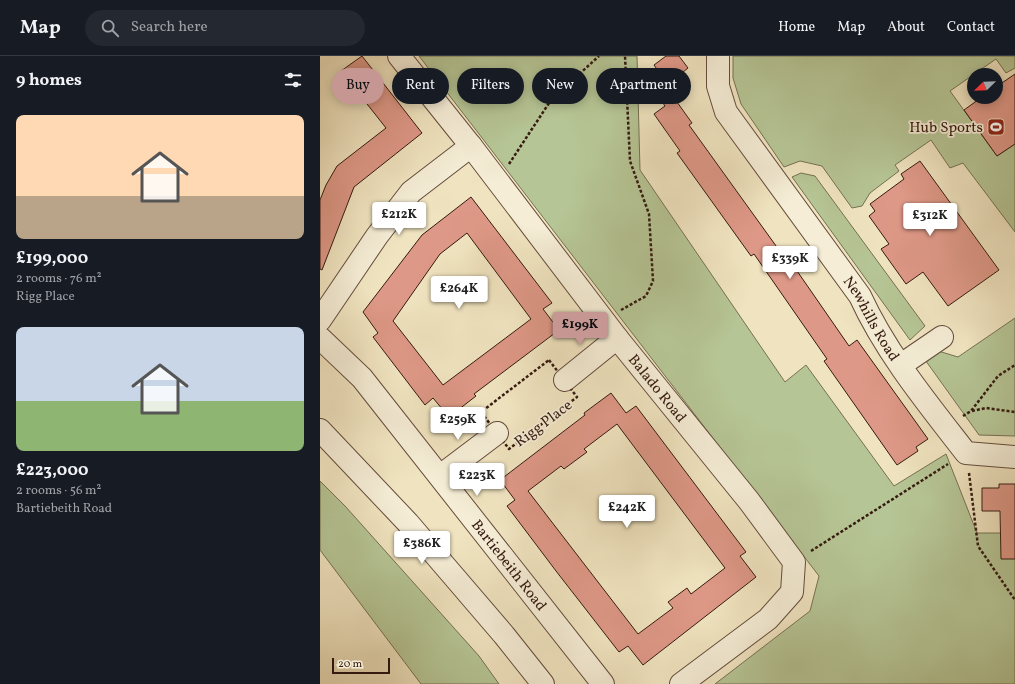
<!DOCTYPE html>
<meta charset="utf-8">
<style>
body{margin:0;font-family:Vollkorn,serif;background:#242831;color:#f1f3f6;height:100vh;display:flex;flex-direction:column;font-size:15px;white-space:nowrap}
*{box-sizing:border-box;margin:0}
p{font-size:13px;color:#9ea1a6}
.icon{flex:none;width:22px;height:22px;fill:none;stroke:currentColor;stroke-width:2;stroke-linecap:round;stroke-linejoin:round}
.map{position:relative;flex:1;overflow:hidden}
.details{display:flex;flex-direction:column;background:#171b24;width:320px}
.details>*{flex:none}
.top-card{position:absolute;left:12px;top:12px;width:380px;height:36px;display:flex;gap:8px}
.needle{width:26px;rotate:247deg}
.buttons{position:absolute;left:647px;top:12px;display:grid;gap:8px}
.buttons a{display:grid;place-items:center;width:36px;height:36px;border-radius:50%;background:#171b24;box-shadow:0 2px 10px #0003;font-size:20px}
.scale{position:absolute;left:12px;bottom:10px;width:58px;box-sizing:border-box;padding-left:4px;border:2px solid #351a10;border-top:0;font-size:11px;line-height:14px;white-space:nowrap;color:#351a10;-webkit-text-stroke:3px #f5edd6;paint-order:stroke}
.price{position:absolute;translate:-50% -34px;padding:0 9px;border-radius:4px;background:#fff;color:#222;font-size:13px;line-height:26px;filter:drop-shadow(0 1px 2px #0008)}
.price::after{content:'';position:absolute;left:50%;top:24px;width:12px;height:9px;margin-left:-6px;background:inherit;clip-path:polygon(0 0,100% 0,50% 100%)}
.price.selected{background:#c59692;color:#111}
ul{padding:0;list-style:none}
li{display:grid;align-content:center;gap:8px;height:212px;padding:0 16px}
li span{display:grid;place-items:center;height:124px;border-radius:8px;color:#555}
li>.icon{margin-inline-start:auto}
span .icon{width:72px;height:72px;fill:#fffc;stroke-width:1}
li b{font-size:17px}
h2{display:flex;justify-content:space-between;align-items:center;height:48px;padding:0 16px;font-size:17px}
.chip{padding:0 14px;border-radius:18px;background:#171b24;box-shadow:0 2px 10px #0003;font-size:14px;line-height:36px}
.chip.selected{background:#c59692;color:#111}
header{display:flex;align-items:center;gap:24px;box-sizing:border-box;height:56px;padding:0 20px;background:#171b24;border-bottom:1px solid #363941}
header strong{font-size:19px}
nav{display:flex;gap:22px;margin-inline-start:auto;font-size:14px}
.search{width:280px;height:36px;background:#242831;display:flex;align-items:center;gap:10px;box-sizing:border-box;padding:0 14px;border-radius:22px;color:#9ea1a6;font-size:15px}
main{display:flex;flex:1;min-height:0}
.map>svg:first-child{display:block}
.green{fill:#b6c595;stroke:#767052}
.building{fill:#de9887;stroke:#351a10;fill-rule:evenodd}
.lines{fill:none;stroke-linecap:round;stroke-linejoin:round}
.minor-casing{stroke:#644c3c;stroke-width:24}
.path{stroke:#351a10;stroke-width:2.5;stroke-dasharray:3 2;stroke-linecap:butt}
.minor{stroke:#f5edd6;stroke-width:22}
.labels{text-anchor:middle;stroke-width:3.5;stroke-linejoin:round;paint-order:stroke}
.poi-label{font-size:15px;fill:#351a10;stroke:#f5edd6;text-anchor:end}
.street-label{font-size:15px;fill:#351a10;stroke:#f5edd6}
</style>
<header>
<strong>Map</strong>
<div class="search"><svg class="icon" aria-label="search" viewBox="0 0 24 24"><circle cx="10" cy="10" r="6"/><path d="M15 15l6 6"/></svg>Search here</div>
<nav><a>Home</a><a>Map</a><a>About</a><a>Contact</a></nav>
</header>
<main>
<section class="details">
<h2>9 homes<svg class="icon" aria-label="filters" viewBox="0 0 24 24"><path d="M4 7h16M4 17h16"/><circle cx="9" cy="7" r="2"/><circle cx="15" cy="17" r="2"/></svg></h2>
<ul>
<li><span style="background:linear-gradient(#ffd9b3 65%,#b9a48a 0)"><svg class="icon" aria-label="home" viewBox="0 0 24 24"><path d="M3 11l9-7 9 7M6 9v11h12V9"/></svg></span><div><b>£199,000</b><p>2 rooms · 76 m²</p><p>Rigg Place</p></div></li>
<li><span style="background:linear-gradient(#c9d6e8 60%,#8fb573 0)"><svg class="icon" aria-label="home" viewBox="0 0 24 24"><path d="M3 11l9-7 9 7M6 9v11h12V9"/></svg></span><div><b>£223,000</b><p>2 rooms · 56 m²</p><p>Bartiebeith Road</p></div></li>
</ul>
</section>
<div class="map">
<svg width="695" height="628" viewBox="0 0 695 628">
<rect width="100%" height="100%" fill="#f0e4c0"/>
<filter id="stains"><feTurbulence type="fractalNoise" baseFrequency=".005" numOctaves="4"/><feColorMatrix values="0 0 0 0 .2 0 0 0 0 .09 0 0 0 0 .02 0 0 0 .5 -.17"/></filter>
<radialGradient id="worn" r=".72"><stop offset=".6" stop-color="#630" stop-opacity="0"/><stop offset="1" stop-color="#630" stop-opacity=".3"/></radialGradient>
<path class="green" d="M99,0h218l3,114 145,212 21,-17 88,121 52,-32 31,79h38v151h-300l95,-73 9,-35z
M413,0h282v12l-9,5 -10,-14 -46,32 47,65 18,-12v88l-52,-69 -13,5 -19,-28 -36,25 4,6 -29,22 -8,13 -10,2 -30,-42 -22,-5 -16,6 -43,-63 -8,-26z
M481,117l14,3 110,150 -15,14 -118,-163z
M695,262v118l-36,-1 -56,-78 12,-7 23,7z
M0,425l25,25 134,150 20,28h-78l-101,-134z"/>
<path class="building" d="M42,0l60,77 -68,54 -32,83 -2,-1v-69l6,-15 11,-19 49,-38 -45,-57z
M346,0h13l9,12 -11,9 12,17 -12,8 15,21 -3,2 95,132 2,-2 63,91 8,-6 71,99 -12,8 2,4 -21,14 -73,-104 3,-2 -73,-105 -3,2 -74,-103 3,-2 -26,-37 11,-8 -11,-16 12,-8 -12,-17z
M695,18v70l-18,12 -33,-46 18,-13h14v-10z
M600,105l79,109 -51,36 -25,-34 -17,12 -25,-35 8,-5 -20,-28 6,-5 -5,-7 34,-25 -3,-5z
M151,141l81,106 -9,6 16,21 -85,64 2,2 -27,21 -16,-19 -8,7 -52,-68 5,-4 -15,-21 59,-77zM147,177l64,86 -88,66 -50,-64 47,-67z
M291,337l15,20 10,-7 110,146 -6,4 16,21 -113,88 -15,-19 -9,6 -63,-81 -49,-65 8,-6 -15,-20 85,-65 -1,-2zM297,368l108,144 -34,26 -4,-6 -19,14 5,6 -35,26 -110,-143 33,-25 3,3 23,-17 -3,-3z
M679,428h16v75h-14l-1,-48h-18v-23h17z"/>
<g class="lines">
<g class="minor-casing">
<g id="minor">
<path id="s1" d="M79,0l72,90 146,192 132,163 45,61 -2,30 -24,27 -87,65"/>
<path id="s2" d="M398,0v30l8,26 134,184c26,57 68,108 106,157l49,4"/>
<path d="M0,264l57,-84 34,-44 60,-46"/>
<path id="s3" d="M0,282l42,40 241,306"/>
<path d="M581,309l41,-28"/>
<path d="M245,324l52,-42"/>
<path d="M0,374l88,93 96,112 39,49"/>
<path d="M120,420l57,-43"/>
</g>
</g>
<path class="path" d="M189,108l42,-64 48,-44
M301,254l25,-14 7,-15 -4,-67 -19,-53 -5,-105
M229,304l28,37 -68,52 -28,-37z
M652,355l14,-3 29,4
M643,360l8,-5 27,-35 17,-11
M649,417l9,73 37,54
M491,495l137,-87"/>
<use href="#minor" class="minor"/>
</g>
<defs>
<g id="stadium-square" transform="scale(0.9)"><rect x="-9" y="-9" width="18" height="18" rx="4" fill="#8f2418" stroke="#f5edd6"/><path d="M0-5a6.5 5 0 1 0 0 10a6.5 5 0 1 0 0-10ZM-3.5-1.8h7v3.6h-7Z" fill="#fff"/></g>
</defs>
<g fill-rule="evenodd">
<use href="#stadium-square" x="676" y="71"/>
</g>
<g class="labels">
<g class="poi-label">
<text x="663" y="76">Hub Sports</text>
</g>
<g class="street-label">
<text dy="5" stroke="none"><textPath href="#s2" startOffset="310">Newhills Road</textPath></text>
<text dy="5" stroke="none"><textPath href="#s1" startOffset="421">Balado Road</textPath></text>
<text transform="translate(223 367) rotate(-37)" y="5">Rigg Place</text>
<text dy="5" stroke="none"><textPath href="#s3" startOffset="296">Bartiebeith Road</textPath></text>
</g>
</g>
<rect width="100%" height="100%" filter="url(#stains)"/>
<rect width="100%" height="100%" fill="url(#worn)"/>
</svg>
<div class="buttons">
<a><svg class="needle" viewBox="-14 -14 28 28"><path d="M0-13l5 13h-10z" fill="#e53935"/><path d="M0 13l5-13h-10z" fill="#9ea1a6"/></svg></a>
</div>
<div class="scale">20 m</div>
<b class="price" style="left:79px;top:180px">£212K</b>
<b class="price" style="left:610px;top:181px">£312K</b>
<b class="price" style="left:470px;top:224px">£339K</b>
<b class="price" style="left:139px;top:254px">£264K</b>
<b class="price selected" style="left:260px;top:290px">£199K</b>
<b class="price" style="left:138px;top:385px">£259K</b>
<b class="price" style="left:157px;top:441px">£223K</b>
<b class="price" style="left:307px;top:473px">£242K</b>
<b class="price" style="left:102px;top:509px">£386K</b>
<div class="top-card">
<a class="chip selected">Buy</a>
<a class="chip">Rent</a>
<a class="chip">Filters</a>
<a class="chip">New</a>
<a class="chip">Apartment</a>
</div>
</div>
</main>
